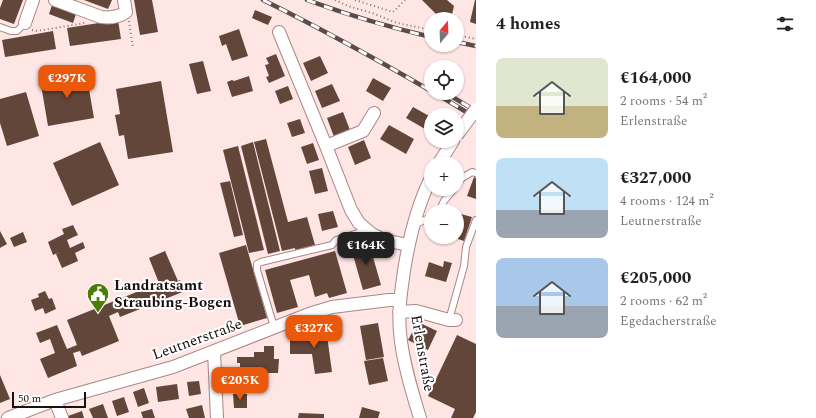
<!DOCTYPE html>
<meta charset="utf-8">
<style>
body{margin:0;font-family:Spectral,serif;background:#f2f2f2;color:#222;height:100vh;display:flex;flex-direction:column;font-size:15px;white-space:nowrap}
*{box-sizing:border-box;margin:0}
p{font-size:13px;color:#767676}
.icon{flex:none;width:22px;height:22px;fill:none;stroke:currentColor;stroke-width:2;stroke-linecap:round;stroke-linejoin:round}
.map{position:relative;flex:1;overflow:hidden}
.panel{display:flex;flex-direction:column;background:#fff;width:340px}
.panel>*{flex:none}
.needle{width:26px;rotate:19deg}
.buttons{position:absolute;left:424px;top:12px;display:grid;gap:8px}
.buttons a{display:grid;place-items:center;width:40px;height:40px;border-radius:50%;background:#fff;box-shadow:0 1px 3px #0004;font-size:20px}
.scale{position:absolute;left:12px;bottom:10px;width:74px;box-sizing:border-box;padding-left:4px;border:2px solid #1c0f0f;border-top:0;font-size:11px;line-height:14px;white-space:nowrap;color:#1c0f0f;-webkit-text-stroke:3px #fff;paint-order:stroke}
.price{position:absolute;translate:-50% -34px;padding:0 9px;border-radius:8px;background:#ea580c;color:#fff;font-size:13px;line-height:26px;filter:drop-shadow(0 1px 2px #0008)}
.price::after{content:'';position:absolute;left:50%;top:24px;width:12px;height:9px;margin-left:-6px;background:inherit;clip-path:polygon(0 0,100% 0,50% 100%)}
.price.active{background:#222;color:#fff}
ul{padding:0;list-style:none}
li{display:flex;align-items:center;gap:12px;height:100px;padding:0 20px}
li span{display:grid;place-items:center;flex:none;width:112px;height:80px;border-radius:8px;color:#555}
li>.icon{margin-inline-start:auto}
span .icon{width:48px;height:48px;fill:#fffc;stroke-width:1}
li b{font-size:17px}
h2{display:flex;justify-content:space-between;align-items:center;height:48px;padding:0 20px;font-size:17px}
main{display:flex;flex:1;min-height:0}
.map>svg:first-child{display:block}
.building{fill:#62463a}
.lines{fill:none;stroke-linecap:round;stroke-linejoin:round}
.lane-casing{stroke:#ab8785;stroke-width:8}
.street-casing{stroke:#ab8785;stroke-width:14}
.path{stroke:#857372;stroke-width:2;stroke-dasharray:1 3;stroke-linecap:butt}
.lane{stroke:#fff;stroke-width:6}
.street{stroke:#fff;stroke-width:12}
.rail-casing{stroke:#5b4b4a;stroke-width:4.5}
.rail{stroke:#fff;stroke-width:3;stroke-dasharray:9;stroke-linecap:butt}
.street-bridge-casing{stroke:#ab8785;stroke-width:14;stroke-linecap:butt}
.street-bridge{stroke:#fff;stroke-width:12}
.labels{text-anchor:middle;stroke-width:4;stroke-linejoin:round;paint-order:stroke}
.poi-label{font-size:15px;font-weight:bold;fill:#1c0f0f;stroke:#fff;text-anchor:start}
.street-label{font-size:15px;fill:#1c0f0f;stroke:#fff}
</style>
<main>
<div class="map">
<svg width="476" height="418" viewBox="0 0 476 418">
<rect width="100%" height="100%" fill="#fee6e5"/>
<path class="building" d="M3,0h20l-9,24 -14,-5v-11z
M84,0h28l-4,9z
M134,0h18l6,32 -18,3z
M422,0h25l7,6 -3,13h-11v-1z
M475,0h1v24l-6,-2z
M52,5l24,9 -3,9 -24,-9z
M255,10l17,7 -4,8 -16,-7z
M118,20l3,19 -51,7 -3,-18z
M239,29l9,27 -16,5 -6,-17 -4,2 -3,-10z
M53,31l3,18 -51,8 -3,-17z
M276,54l9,22 -16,7 -3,-6 3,-1 -4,-11 4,-1 -3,-6z
M320,56l8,17 -17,8 -8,-18z
M203,61l8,30 -14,3 -8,-30z
M86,72l8,46 -46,8 -8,-47z
M249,76l4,15 -21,6 -5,-15 5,-2 2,1z
M373,78l18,10 -8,13 -17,-10z
M161,81l12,71 -45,7 -4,-24 -5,1 -4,-21 5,-1 -4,-25z
M332,84l8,17 -18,7 -7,-17z
M288,86l5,13 -13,5 -5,-13z
M26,92l13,44 -32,10 -7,-23v-24z
M413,107l18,10v3l-6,9 -19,-11z
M343,112l7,18 -16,7 -7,-19z
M300,119l5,14 -13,4 -5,-14z
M389,125l25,14 -8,15 -26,-15z
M266,139l22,83 19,-5 8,28 -20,5v-2l-13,3 -28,-109z
M364,140l7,18 -16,7 -7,-18z
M100,142l19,43 -47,21 -19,-43z
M253,142l27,109 -12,3 -27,-108z
M313,143l6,17 -12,4 -6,-17z
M238,146l26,104 -15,3 -26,-103z
M322,168l6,23 -13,3 -6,-23z
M474,177l2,1v21l-9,-3z
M230,181l13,54 -9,2 -14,-54z
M333,211l5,16 -16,4 -4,-17z
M457,213l15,4 -8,24 -12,-4h5z
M73,225l5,10 -11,5 3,8 13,-6 2,6 -10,5 3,8 -16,7 -6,-14 4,-2 -7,3 -5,-13 16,-8 -2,-5z
M0,231l7,13 -7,4z
M23,232l4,10 -13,5 -4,-9z
M369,243l12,42 -18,5 -12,-42z
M246,245l21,73 -27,8 -21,-73z
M165,251l13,30 2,-1 5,11 -65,26 -2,-5 -9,4 10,25 -37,15 -2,-5 -7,2 4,13 -29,12 -8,-19 15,-6 -5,-14 -10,4 -4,-10 21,-8 10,24 10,-4 -10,-25 92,-37 -10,-25z
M335,251l12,42 -18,5 -2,-5 -12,4 -6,-22 -19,5 8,27 -21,6 -12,-43z
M444,261l8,2 -6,19 -21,-6 4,-14 14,5z
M45,291l4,8 3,-1 4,11 -11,5 -2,-6 -8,3 -4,-11 8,-3 -1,-3z
M418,322l19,9 -9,19 -20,-10z
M378,323l6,34 -18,3 -6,-34z
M326,328l6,44 -17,2 -3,-20h-22v-18h19v-6z
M457,335l19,9v68l-3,6h-22l4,-9 -27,-13z
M264,346h10v13h5l-1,14h-9h1l-10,1v1l-20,1v-13h-3v-6h17v-5h10z
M383,358l5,23 -19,4 -5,-24z
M0,375l10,24 -10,4z
M199,381l2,13 -12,2 -2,-14z
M177,384l2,15 -21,3 -2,-15z
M144,388l5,15 -11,4 -5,-15z
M233,394h14v14h-13z
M124,397l5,15 -12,4 -5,-15z
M103,404l5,14h-15l-4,-9z
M202,405l3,13h-16l-3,-9z
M362,407l18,5 -2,6h-19z
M152,409l3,9h-12l-2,-6z
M82,411l2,7h-15l-1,-2z
M299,413l25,1v4h-26z"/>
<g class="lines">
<g class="lane-casing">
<path id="lane" d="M0,27l11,4h6l8,-8
M457,185l5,-7 10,-6 4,1
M439,211l5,-10 10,-12
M414,225l17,-8
M449,320l15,-54 2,-19 10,-27
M274,327l-17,-57v-6l4,-2 71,-17 4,-5 31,-10"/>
</g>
<g class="street-casing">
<path id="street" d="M55,0l46,17c8,1 18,0 25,-5l-2,-12
M25,23l8,-23
M279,32l47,114 25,64 8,13 13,11 12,6 24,5
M326,146l37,-15 11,-18
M439,163l14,-22
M399,312l17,-1 33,9h7
M214,351l3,67
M55,400l7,18
M8,418l47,-18 118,-33 136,-53 23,-7 57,-7h10
M420,418c-8,-26 -18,-59 -20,-86 -2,-21 1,-40 4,-61 5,-32 12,-63 27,-93"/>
</g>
<path class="path" d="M335,0l13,6 27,8 22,9 34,7
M355,0l38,12 12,-12
M129,21l4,27
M32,30l5,1 48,-8
M457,35l19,4"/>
<use href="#lane" class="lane"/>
<use href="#street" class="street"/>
<g class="rail-casing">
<path id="rail" d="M263,0c57,28 113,59 168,91
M307,0c41,15 81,27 124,37
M457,42l19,4
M435,93l41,25
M446,93l30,18"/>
</g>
<use href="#rail" class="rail"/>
<g class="street-bridge-casing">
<path id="street-bridge" d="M457,135l19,-26"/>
</g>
<use href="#street-bridge" class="street-bridge"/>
</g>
<defs>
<g id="civic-pin" transform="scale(1.15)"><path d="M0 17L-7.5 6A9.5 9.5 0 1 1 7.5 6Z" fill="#4c7c06" stroke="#fff"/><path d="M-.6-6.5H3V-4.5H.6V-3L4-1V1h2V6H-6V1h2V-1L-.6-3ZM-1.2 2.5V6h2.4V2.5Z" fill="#fff"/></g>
</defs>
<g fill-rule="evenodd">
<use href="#civic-pin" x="98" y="294"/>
</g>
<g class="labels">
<g class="poi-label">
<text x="114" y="290">Landratsamt<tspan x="114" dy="17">Straubing-Bogen</tspan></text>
</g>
<g class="street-label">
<text transform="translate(197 339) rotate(-20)" y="5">Leutnerstraße</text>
<text transform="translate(423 353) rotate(80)" y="5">Erlenstraße</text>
</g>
</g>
</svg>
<div class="buttons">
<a><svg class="needle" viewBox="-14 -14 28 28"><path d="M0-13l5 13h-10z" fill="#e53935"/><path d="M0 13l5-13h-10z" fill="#767676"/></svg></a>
<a><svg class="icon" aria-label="locate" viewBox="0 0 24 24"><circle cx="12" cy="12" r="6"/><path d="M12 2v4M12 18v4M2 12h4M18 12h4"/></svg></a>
<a><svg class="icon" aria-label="layers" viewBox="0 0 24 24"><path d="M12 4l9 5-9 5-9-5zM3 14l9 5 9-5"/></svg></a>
<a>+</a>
<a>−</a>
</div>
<div class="scale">50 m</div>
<b class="price" style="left:67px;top:99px">€297K</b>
<b class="price active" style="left:366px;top:266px">€164K</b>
<b class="price" style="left:314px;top:349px">€327K</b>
<b class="price" style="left:240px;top:401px">€205K</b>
</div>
<section class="panel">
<h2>4 homes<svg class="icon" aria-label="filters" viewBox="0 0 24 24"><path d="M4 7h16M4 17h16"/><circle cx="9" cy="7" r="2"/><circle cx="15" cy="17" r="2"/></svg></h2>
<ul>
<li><span style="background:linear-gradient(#dfe7d0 60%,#c2b280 0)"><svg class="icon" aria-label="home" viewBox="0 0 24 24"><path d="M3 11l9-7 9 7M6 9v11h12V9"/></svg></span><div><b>€164,000</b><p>2 rooms · 54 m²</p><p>Erlenstraße</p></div></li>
<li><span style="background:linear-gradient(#bfe0f5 65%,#9aa5b1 0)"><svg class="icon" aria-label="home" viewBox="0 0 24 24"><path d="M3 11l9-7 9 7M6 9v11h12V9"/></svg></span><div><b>€327,000</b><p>4 rooms · 124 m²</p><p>Leutnerstraße</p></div></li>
<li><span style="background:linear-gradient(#a9c7e8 60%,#9aa5b1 0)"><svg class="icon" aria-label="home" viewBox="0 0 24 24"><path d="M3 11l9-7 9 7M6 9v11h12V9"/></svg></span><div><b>€205,000</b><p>2 rooms · 62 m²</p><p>Egedacherstraße</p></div></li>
</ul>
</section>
</main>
